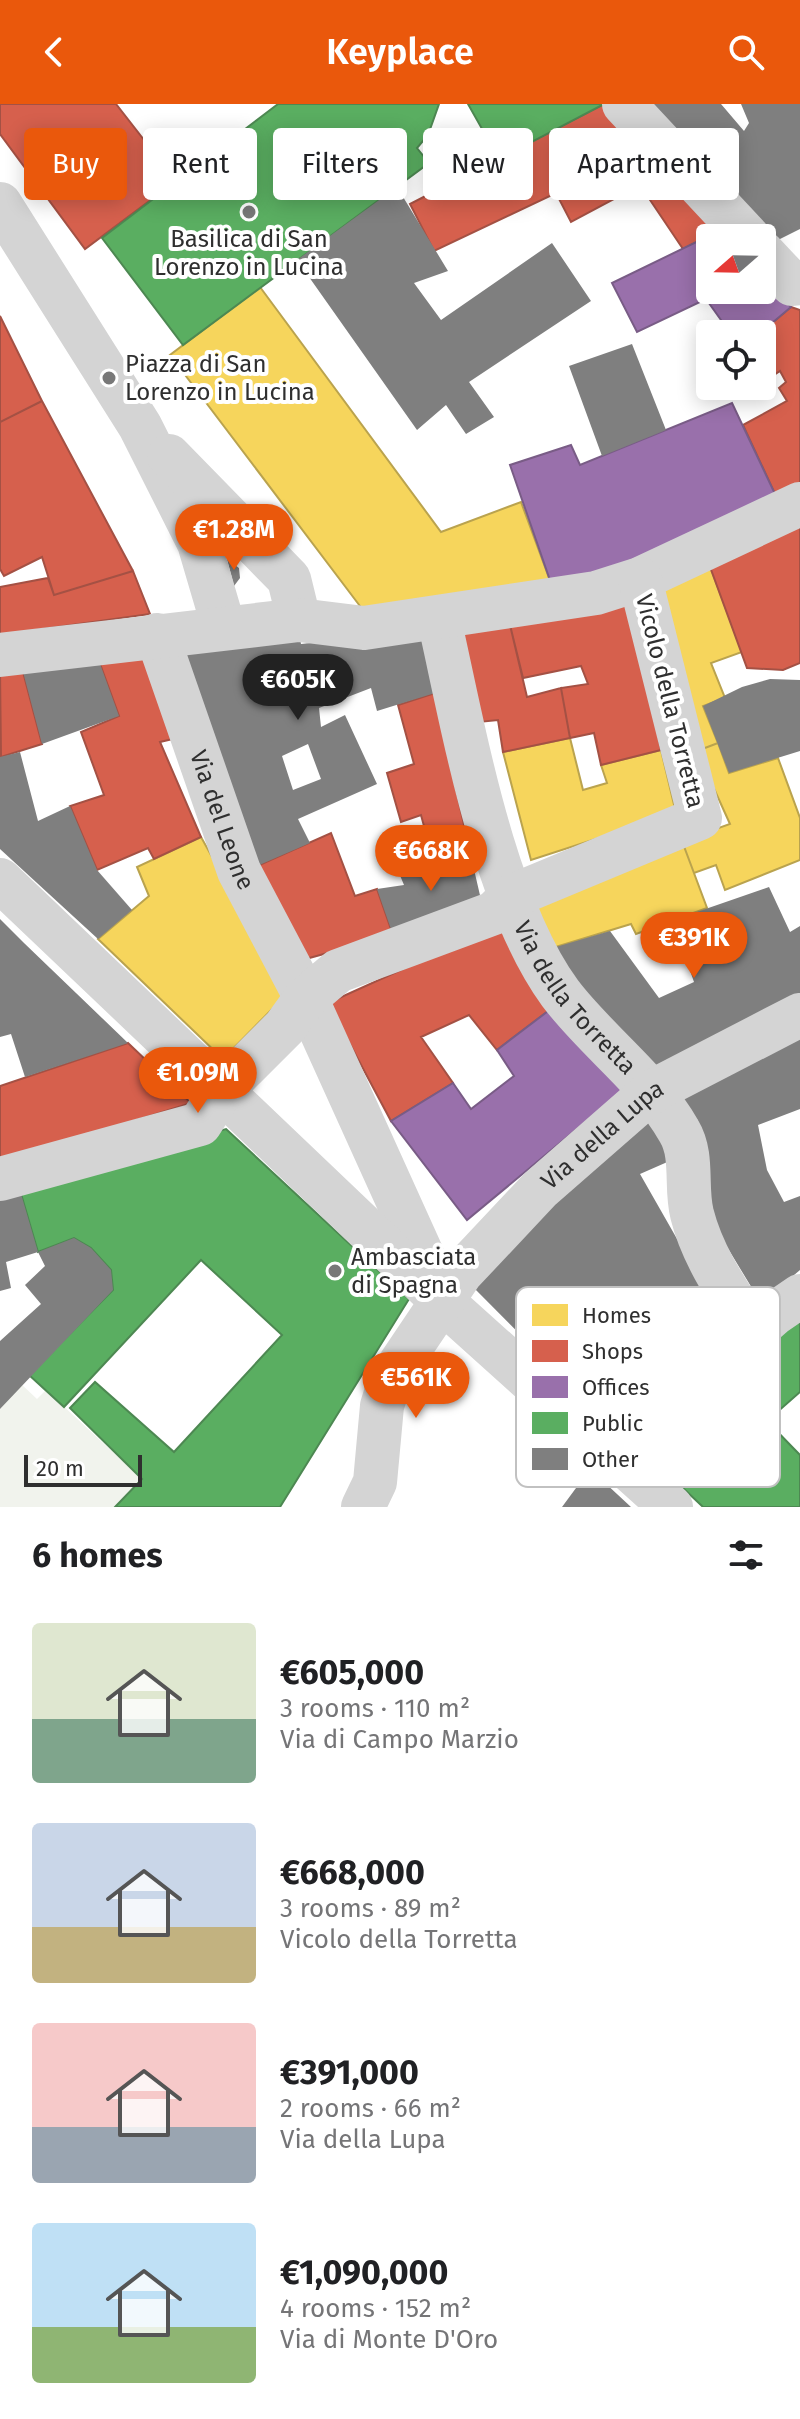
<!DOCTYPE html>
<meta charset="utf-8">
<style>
body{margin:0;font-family:"Fira Sans",sans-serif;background:#f6f6f6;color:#202124;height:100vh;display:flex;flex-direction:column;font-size:30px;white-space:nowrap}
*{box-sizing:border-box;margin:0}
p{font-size:26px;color:#757577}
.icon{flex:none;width:44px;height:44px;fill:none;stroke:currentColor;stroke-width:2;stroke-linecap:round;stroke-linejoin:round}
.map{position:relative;height:1403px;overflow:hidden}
.sheet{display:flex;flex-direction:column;background:#fff;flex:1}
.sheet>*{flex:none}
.banner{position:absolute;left:24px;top:24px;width:752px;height:72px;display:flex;gap:16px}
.needle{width:52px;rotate:250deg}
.buttons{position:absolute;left:696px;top:120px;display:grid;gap:16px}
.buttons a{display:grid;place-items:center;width:80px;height:80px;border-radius:8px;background:#fff;box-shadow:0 4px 20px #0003;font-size:40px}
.scale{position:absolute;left:24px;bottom:20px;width:118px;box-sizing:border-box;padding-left:8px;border:4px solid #2f2f2f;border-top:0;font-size:22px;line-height:28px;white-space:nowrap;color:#2f2f2f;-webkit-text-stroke:6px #fff;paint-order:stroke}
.price{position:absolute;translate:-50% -68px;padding:0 18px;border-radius:28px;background:#ea580c;color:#fff;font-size:26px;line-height:52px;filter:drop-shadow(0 2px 4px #0008)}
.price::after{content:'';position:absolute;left:50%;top:48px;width:24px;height:18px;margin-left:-12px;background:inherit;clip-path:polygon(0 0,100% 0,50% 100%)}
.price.current{background:#222;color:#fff}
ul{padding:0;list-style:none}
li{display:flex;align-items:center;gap:24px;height:200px;padding:0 32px}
li span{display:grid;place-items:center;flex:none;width:224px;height:160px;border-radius:8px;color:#555}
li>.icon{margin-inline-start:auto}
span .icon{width:96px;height:96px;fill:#fffc;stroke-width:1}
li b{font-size:34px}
h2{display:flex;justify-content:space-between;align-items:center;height:96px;padding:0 32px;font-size:34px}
.pill{padding:0 28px;border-radius:8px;background:#fff;box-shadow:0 4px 20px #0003;font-size:28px;line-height:72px}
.pill.current{background:#ea580c;color:#fff}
header{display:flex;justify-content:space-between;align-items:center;height:104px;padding:0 32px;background:#ea580c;color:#fff;font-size:36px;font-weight:600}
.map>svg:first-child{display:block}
.green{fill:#f1f3ed}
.homes{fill:#f6d55c;stroke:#baa34e;stroke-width:2}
.shops{fill:#d6604d;stroke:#a45144;stroke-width:2}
.offices{fill:#9970ab;stroke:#795c86;stroke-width:2}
.public{fill:#5aae61;stroke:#4d8852;stroke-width:2}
.building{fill:#7f7f7f;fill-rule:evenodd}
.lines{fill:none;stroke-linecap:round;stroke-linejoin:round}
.minor{stroke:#d4d4d4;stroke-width:44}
.poi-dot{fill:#787878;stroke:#fff;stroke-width:3}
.labels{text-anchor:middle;stroke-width:8;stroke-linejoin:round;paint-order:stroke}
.poi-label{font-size:24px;fill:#2f2f2f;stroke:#fff;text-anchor:start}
.street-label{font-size:24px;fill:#2f2f2f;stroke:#fff}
.key{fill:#fff;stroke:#c1c1c1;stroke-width:2}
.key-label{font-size:22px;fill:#2f2f2f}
</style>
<header><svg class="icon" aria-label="back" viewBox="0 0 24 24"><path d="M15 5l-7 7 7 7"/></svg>Keyplace<svg class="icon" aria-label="search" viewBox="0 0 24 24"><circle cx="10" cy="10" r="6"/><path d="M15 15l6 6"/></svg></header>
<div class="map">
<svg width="800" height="1403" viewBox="0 0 800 1403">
<rect width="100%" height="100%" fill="#fff"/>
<path class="green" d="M21,1280l16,15 9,-9 96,89 -27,28h-115v-98z"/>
<path class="homes" d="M260,183l181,245 80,-30 31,84 -186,28 -196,-259z
M709,460l33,88 -31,11 14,35 -22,8 15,37 -21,8 -42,-162z
M570,634l13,52 24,-7 -6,-18 60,-15 15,63 -145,47 -28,-108z
M718,639l11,30 49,-15 22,60v42l-75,30 -9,-25 -22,8 -12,-32 48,-17 -33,-73z
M201,733l87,156 -65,66 -125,-120 51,-43 -12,-29z
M682,737l25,67 -71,26 -5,-10 -82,25 -19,-47z"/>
<path class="shops" d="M0,0h116l60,77 -91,68 -85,-115z
M604,0l115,127 -36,18 -43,-64 -69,37 -15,-29 -122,58 -24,-47z
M791,203l9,3v173l-25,11 -32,-69 44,-24 -8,-13 7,-6 -6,-11 -18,12 -3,-49z
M0,212l42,85 -42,21z
M42,297l91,170 -79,24 -12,-38 -38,19 -4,-7v-147z
M800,412v147l-17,7 -36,-2 -38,-104z
M133,467l17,43 -150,21v-48l48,-9 6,17z
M632,496l29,150 -60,15 -7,-32 -24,5 -9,-50 27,-4 -7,-18 -58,12 -13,-53z
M510,521l17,72 34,-9 9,50 -67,14 -5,-32 -19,2 -16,-88z
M145,542l32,92 -17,4 41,95 -47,22 -6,-11 -51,22 -27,-64 34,-11 -23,-63 38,-16 -20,-55z
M22,564l20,76 -41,13 -1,-86z
M435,589l35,159 -36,11 -13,-48 -20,7 -14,-49 27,-9 -16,-59z
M331,729l24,63 22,-7 16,46 -91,25 -45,-94z
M509,817l47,84 -59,45 -28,-35 -48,22 32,46 -62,38 -63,-118z
M128,939l63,60 -191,60v-77z"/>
<path class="offices" d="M719,127l6,7h-15v52h52v-13l29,30 -32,27h-28l-25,-35 -69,33 -25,-49z
M732,299l43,91 -148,73 -75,19 -42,-121 61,-20 9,20z
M556,901l74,80 -163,135 -76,-99 62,-38 18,26 43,-33 -17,-26z"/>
<path class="public" d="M278,0h161l-11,31 -11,13 12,15 -246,182 -81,-107z
M468,0h136l-105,55z
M226,1025l183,170 -129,208h-165l27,-28 -72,-71 25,-26 79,70 108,-117 -81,-75 -137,147 -35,-32 84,-85 -2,-20 -20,-22 -17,-10 -36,14 -19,-65z
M796,1216l4,4v68l-33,29 33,34v52h-97l-58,-55z"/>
<path class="building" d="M646,0h75l23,27 5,-8 -8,-19h59v125l-32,16z
M397,83l51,84 -34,12 27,37 111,-77 39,58 -122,81 25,35 -28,17 -20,-29 -29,25 -120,-170z
M632,240l34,86 -64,26 -33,-90z
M227,455l12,9 1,10 -6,8z
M298,524l3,16 122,-13 12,62 -58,18 -6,-23 -52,20 2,19 24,-12 32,69 -79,35 12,24 -53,23 -72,-212zM308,640l13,35 -28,11 -11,-34z
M99,557l20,55 -77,28 -20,-76z
M770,575l30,1v71l-71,22 -26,-67 39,-19z
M20,648l18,69 32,-15 27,64 35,40 -34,29 -98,-90v-92z
M470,748l12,52 -89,31 -16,-46 27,-4 -5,-12z
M769,783l21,45 10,-6v67l-149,80 -102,-124 61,-18 49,67 35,-16 -7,-20 24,-7 -17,-42z
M0,815l24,24 104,100 -103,34 -14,-43 -11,3z
M800,935v70l-42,16 9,45 17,32 16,-6v74l-39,33 -60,-99 -28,-104z
M658,1011l23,41 -41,18 85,149 -107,110 -144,-145 79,-93z
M19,1083l19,65 36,-14 17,10 20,22 2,20 -113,119v-68l41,-37 -16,-19 20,-19 -7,-14 -32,10 5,26 -11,3v-98z
M590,1365l41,38h-69z"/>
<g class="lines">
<g class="minor">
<path d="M624,0l125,134"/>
<path d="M0,100l140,222 59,117 25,85"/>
<path d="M762,148l30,32 8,-1"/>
<path d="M169,352l120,123 10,41"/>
<path id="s1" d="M439,515c25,111 54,282 121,374 36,48 89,85 119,138 15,25 6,56 13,83 11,44 38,81 62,118"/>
<path id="s2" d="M157,531l82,236 67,127 129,285"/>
<path d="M0,551l299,-35 65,8 232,-35 44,-14 160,-75"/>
<path d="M0,776l443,422 228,205"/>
<path d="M0,1075l200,-55 22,-34 63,-63 21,-29 32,-27 156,-58 16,-16 190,-79 -60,-239"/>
<path d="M613,1351l161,-141 26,-18"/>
<path id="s3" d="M363,1403l12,-25 7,-76 9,-29 70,-104 79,-84 111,-97 149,-77"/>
</g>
</g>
<g class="poi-dot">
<circle cx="249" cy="108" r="8"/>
<circle cx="109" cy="274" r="8"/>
<circle cx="335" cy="1167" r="8"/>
</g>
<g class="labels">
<g class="poi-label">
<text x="249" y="143" text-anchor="middle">Basilica di San<tspan x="249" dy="28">Lorenzo in Lucina</tspan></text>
<text x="125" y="268">Piazza di San<tspan x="125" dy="28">Lorenzo in Lucina</tspan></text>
<text x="351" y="1161">Ambasciata<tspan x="351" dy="28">di Spagna</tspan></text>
</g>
<g class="street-label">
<text transform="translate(670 597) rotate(76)" y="8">Vicolo della Torretta</text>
<text dy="8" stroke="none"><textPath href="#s2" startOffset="196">Via del Leone</textPath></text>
<text dy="8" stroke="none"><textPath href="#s1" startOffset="408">Via della Torretta</textPath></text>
<text dy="8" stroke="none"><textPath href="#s3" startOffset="458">Via della Lupa</textPath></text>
</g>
</g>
<rect x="516" y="1183" width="264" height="200" rx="12" class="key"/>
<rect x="532" y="1200" width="36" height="22" fill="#f6d55c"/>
<rect x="532" y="1236" width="36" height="22" fill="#d6604d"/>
<rect x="532" y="1272" width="36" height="22" fill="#9970ab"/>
<rect x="532" y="1308" width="36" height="22" fill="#5aae61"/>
<rect x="532" y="1344" width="36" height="22" fill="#7f7f7f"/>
<g class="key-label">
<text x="582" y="1219">Homes</text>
<text x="582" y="1255">Shops</text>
<text x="582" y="1291">Offices</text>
<text x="582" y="1327">Public</text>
<text x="582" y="1363">Other</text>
</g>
</svg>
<div class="buttons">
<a><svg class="needle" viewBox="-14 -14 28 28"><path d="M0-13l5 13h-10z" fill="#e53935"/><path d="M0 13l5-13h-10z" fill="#757577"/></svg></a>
<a><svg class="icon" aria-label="locate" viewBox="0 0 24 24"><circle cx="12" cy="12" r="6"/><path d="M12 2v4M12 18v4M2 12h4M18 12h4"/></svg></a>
</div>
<div class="scale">20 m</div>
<b class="price" style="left:234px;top:468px">€1.28M</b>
<b class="price current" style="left:298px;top:618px">€605K</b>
<b class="price" style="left:431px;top:789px">€668K</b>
<b class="price" style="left:694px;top:876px">€391K</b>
<b class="price" style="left:198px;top:1011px">€1.09M</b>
<b class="price" style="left:416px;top:1316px">€561K</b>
<div class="banner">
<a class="pill current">Buy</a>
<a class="pill">Rent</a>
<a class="pill">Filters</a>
<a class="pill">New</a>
<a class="pill">Apartment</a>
</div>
</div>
<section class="sheet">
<h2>6 homes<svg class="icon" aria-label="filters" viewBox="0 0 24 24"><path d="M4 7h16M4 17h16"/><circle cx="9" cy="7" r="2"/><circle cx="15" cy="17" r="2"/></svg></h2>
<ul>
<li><span style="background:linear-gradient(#dfe7d0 60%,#7fa58c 0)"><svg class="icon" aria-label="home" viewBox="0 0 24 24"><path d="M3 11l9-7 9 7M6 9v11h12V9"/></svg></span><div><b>€605,000</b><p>3 rooms · 110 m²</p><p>Via di Campo Marzio</p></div></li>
<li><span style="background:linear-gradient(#c9d6e8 65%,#c2b280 0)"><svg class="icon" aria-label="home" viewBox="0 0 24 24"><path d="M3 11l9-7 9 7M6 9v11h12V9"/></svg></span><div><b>€668,000</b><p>3 rooms · 89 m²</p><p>Vicolo della Torretta</p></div></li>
<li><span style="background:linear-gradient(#f6c9c9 65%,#9aa5b1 0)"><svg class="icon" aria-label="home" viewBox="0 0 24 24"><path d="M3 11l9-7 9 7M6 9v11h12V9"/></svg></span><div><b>€391,000</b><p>2 rooms · 66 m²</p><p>Via della Lupa</p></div></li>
<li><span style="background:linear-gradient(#bfe0f5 65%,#8fb573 0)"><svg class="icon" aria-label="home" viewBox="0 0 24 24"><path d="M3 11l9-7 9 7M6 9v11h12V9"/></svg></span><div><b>€1,090,000</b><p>4 rooms · 152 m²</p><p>Via di Monte D'Oro</p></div></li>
</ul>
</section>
